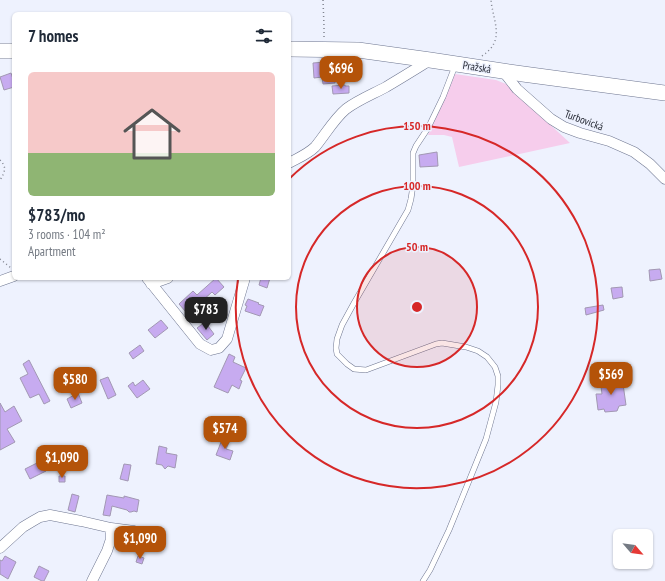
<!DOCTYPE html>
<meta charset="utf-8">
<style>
body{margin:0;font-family:"PT Sans Narrow",sans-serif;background:#f2f2f3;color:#1f2937;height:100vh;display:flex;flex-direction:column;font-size:15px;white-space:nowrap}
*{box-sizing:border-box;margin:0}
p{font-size:13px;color:#747a83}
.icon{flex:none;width:22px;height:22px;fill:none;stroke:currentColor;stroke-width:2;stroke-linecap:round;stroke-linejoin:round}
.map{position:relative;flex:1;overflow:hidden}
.panel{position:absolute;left:12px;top:12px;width:279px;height:268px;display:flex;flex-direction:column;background:#fff;border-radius:6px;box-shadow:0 1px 3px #0004}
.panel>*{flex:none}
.needle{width:26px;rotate:118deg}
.tools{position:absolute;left:613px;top:529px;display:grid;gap:8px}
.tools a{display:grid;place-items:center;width:40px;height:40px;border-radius:6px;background:#fff;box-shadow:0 1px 3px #0004;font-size:20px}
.price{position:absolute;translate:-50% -34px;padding:0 9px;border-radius:8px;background:#b45309;color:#fff;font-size:13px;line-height:26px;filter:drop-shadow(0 1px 2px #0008)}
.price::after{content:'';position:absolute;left:50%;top:24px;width:12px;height:9px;margin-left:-6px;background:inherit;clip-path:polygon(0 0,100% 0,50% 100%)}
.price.active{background:#222;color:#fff}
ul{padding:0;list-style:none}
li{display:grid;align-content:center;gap:8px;height:212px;padding:0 16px}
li+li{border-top:1px solid #e0e1e3}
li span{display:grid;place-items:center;height:124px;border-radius:6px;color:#555}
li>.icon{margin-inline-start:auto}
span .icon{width:72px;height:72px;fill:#fffc;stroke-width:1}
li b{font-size:17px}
h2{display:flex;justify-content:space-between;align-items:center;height:48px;padding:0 16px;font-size:17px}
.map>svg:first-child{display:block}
.green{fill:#f6cdec}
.building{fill:#c7abf0;stroke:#a298b3}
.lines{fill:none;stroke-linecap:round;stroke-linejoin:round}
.lane-casing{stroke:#6e7690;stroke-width:6}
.street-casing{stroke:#6e7690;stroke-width:11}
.primary-casing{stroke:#6e7690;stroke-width:16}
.path{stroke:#80848f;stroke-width:1.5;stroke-dasharray:1 3;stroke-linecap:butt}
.lane{stroke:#fff;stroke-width:5}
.street{stroke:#fff;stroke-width:10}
.primary{stroke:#fff;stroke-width:15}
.ring{fill:none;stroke:#d62828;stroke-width:2}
.labels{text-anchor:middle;stroke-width:3;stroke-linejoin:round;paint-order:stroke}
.street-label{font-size:11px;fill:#252934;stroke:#eef2fe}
.centre{fill:#d62828;stroke:#eef2fe;stroke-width:2}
.ring-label{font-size:12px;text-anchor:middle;font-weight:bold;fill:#d62828;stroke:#eef2fe;stroke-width:3;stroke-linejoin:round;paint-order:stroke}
</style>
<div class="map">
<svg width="665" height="581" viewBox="0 0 665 581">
<rect width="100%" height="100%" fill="#eef2fe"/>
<path class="green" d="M455,74l41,6 10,4 64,59 -111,24 -7,-30 -8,-2h-16l20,-44z"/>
<path class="building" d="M337,61l1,8h-4l1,14 -12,1 -1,-7 -8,1 -1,-15z
M11,73l3,9v5l-10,3 -4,-13z
M345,85v1h4v7l-16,1 -1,-8z
M437,152l1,14 -18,1 -1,-12z
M660,269l2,10 -12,2 -1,-11z
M216,278l8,9 -9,8 -3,-3 -10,9 -2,-3 -14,14 -7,-8 14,-13 4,4z
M261,278h9l-3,10 -8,-3z
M622,287l1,10 -10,2 -2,-11z
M248,299l11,4 -1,1 6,2 -4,10 -15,-5 2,-5 -2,-1z
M603,305l1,5 -18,5 -1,-7z
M161,320l7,8 -13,10 -7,-8z
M205,322l9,12 -7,6 -10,-12z
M140,345l4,6 -11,8 -4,-6z
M229,354l6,3 -2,5 13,6 -6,12 2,1 -3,8 -7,-4 -4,8 -14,-6z
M29,360l21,41 -6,3 -5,-10 -9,4 -10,-20 8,-4 -5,-10z
M108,377l8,18 -8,4 -8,-19z
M613,377l2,8 8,-1 3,21 -7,1 -2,5 -12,1 -1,-3 -6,1 -2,-16h6l-2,-15z
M143,380l7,9 -13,9 -9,-12 5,-4 2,4z
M78,393l4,10 -11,5 -4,-9z
M0,403l5,9 9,-6 8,15 -15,8 8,13 -15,8z
M223,437l7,3 -4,9 7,2 -3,9 -14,-5z
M159,446l8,2 -1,5 11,2 -2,13 -7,-2 -3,3 -3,-4 -6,-1z
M41,461l5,10 -16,8 -5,-10z
M124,464l7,1 -3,16 -8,-2z
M59,476h6v6h-6z
M72,494l7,2 -4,16 -7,-2z
M107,495l17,3v-2l15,4 -2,12 -3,-1 -3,1h-2l-2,-2 -15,-4 -2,10 -7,-1z
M5,556l11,6 -8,17 -8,-5v-14l2,1z
M138,556l6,2 -2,6 -6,-2z
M39,566l10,5 -5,10h-2l-8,-4z"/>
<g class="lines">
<g class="lane-casing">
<path id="lane" d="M423,581l7,-11 19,-40 37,-91 10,-37 2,-17v-9l-3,-9 -8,-10 -9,-6 -12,-4 -24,-4 -6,1 -70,26 -12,-1 -7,-5 -10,-10 -1,-6 1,-9 5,-14 12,-22 54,-93 3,-11 2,-14v-32l3,-7 12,-18 15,-31 12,-31"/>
</g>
<g class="street-casing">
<path id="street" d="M503,71l14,18 34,30 13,8 16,6 29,8 25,11 16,12 15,15
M289,163c9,-5 19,-9 26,-16 10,-12 19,-28 31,-38 12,-9 27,-15 40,-22 15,-9 30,-18 44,-27
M147,278l53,66 11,6 8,-2 8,-9 18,-61
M0,281l14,-5
M151,284l17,-6
M111,528l23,3
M0,548l23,-21 10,-6 7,-4 10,-2 31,6 30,7v11l-4,12 -15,30"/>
</g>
<g class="primary-casing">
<path id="primary" d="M289,49l69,1 72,10 93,14 142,19
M0,51h14"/>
</g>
<path class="path" d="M323,0l1,26v13
M482,56c24,-16 11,-34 9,-56
M0,160c7,7 5,12 0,20
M0,259l11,9"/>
<use href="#lane" class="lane"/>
<use href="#street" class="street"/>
<use href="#primary" class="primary"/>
</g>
<circle cx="417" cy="307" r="60" fill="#d62828" fill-opacity=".12"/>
<g class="ring">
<circle cx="417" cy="307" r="60"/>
<circle cx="417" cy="307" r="121"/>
<path d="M289 179A181 181 0 1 1 238 279"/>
</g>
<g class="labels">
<g class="street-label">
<text transform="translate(477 67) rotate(9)" y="4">Pražská</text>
<text transform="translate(584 120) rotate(20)" y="4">Turbovická</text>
</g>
</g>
<circle cx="417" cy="307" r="6" class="centre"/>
<g class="ring-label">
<text x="417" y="130">150 m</text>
<text x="417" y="190">100 m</text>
<text x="417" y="251">50 m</text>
</g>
</svg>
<div class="tools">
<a><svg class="needle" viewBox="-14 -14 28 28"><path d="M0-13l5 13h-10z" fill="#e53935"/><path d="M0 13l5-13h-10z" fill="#747a83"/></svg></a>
</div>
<b class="price" style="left:341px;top:90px">$696</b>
<b class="price active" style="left:206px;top:331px">$783</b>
<b class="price" style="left:611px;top:396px">$569</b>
<b class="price" style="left:75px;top:401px">$580</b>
<b class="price" style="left:225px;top:450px">$574</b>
<b class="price" style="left:62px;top:479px">$1,090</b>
<b class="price" style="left:140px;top:560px">$1,090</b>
<section class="panel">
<h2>7 homes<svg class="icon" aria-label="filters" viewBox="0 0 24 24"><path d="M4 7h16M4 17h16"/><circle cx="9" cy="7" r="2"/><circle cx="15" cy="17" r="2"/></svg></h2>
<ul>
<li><span style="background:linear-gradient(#f6c9c9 65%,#8fb573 0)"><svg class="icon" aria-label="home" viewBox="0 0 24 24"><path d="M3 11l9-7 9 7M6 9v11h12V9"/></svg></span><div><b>$783/mo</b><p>3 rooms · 104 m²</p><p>Apartment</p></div></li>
</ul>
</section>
</div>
